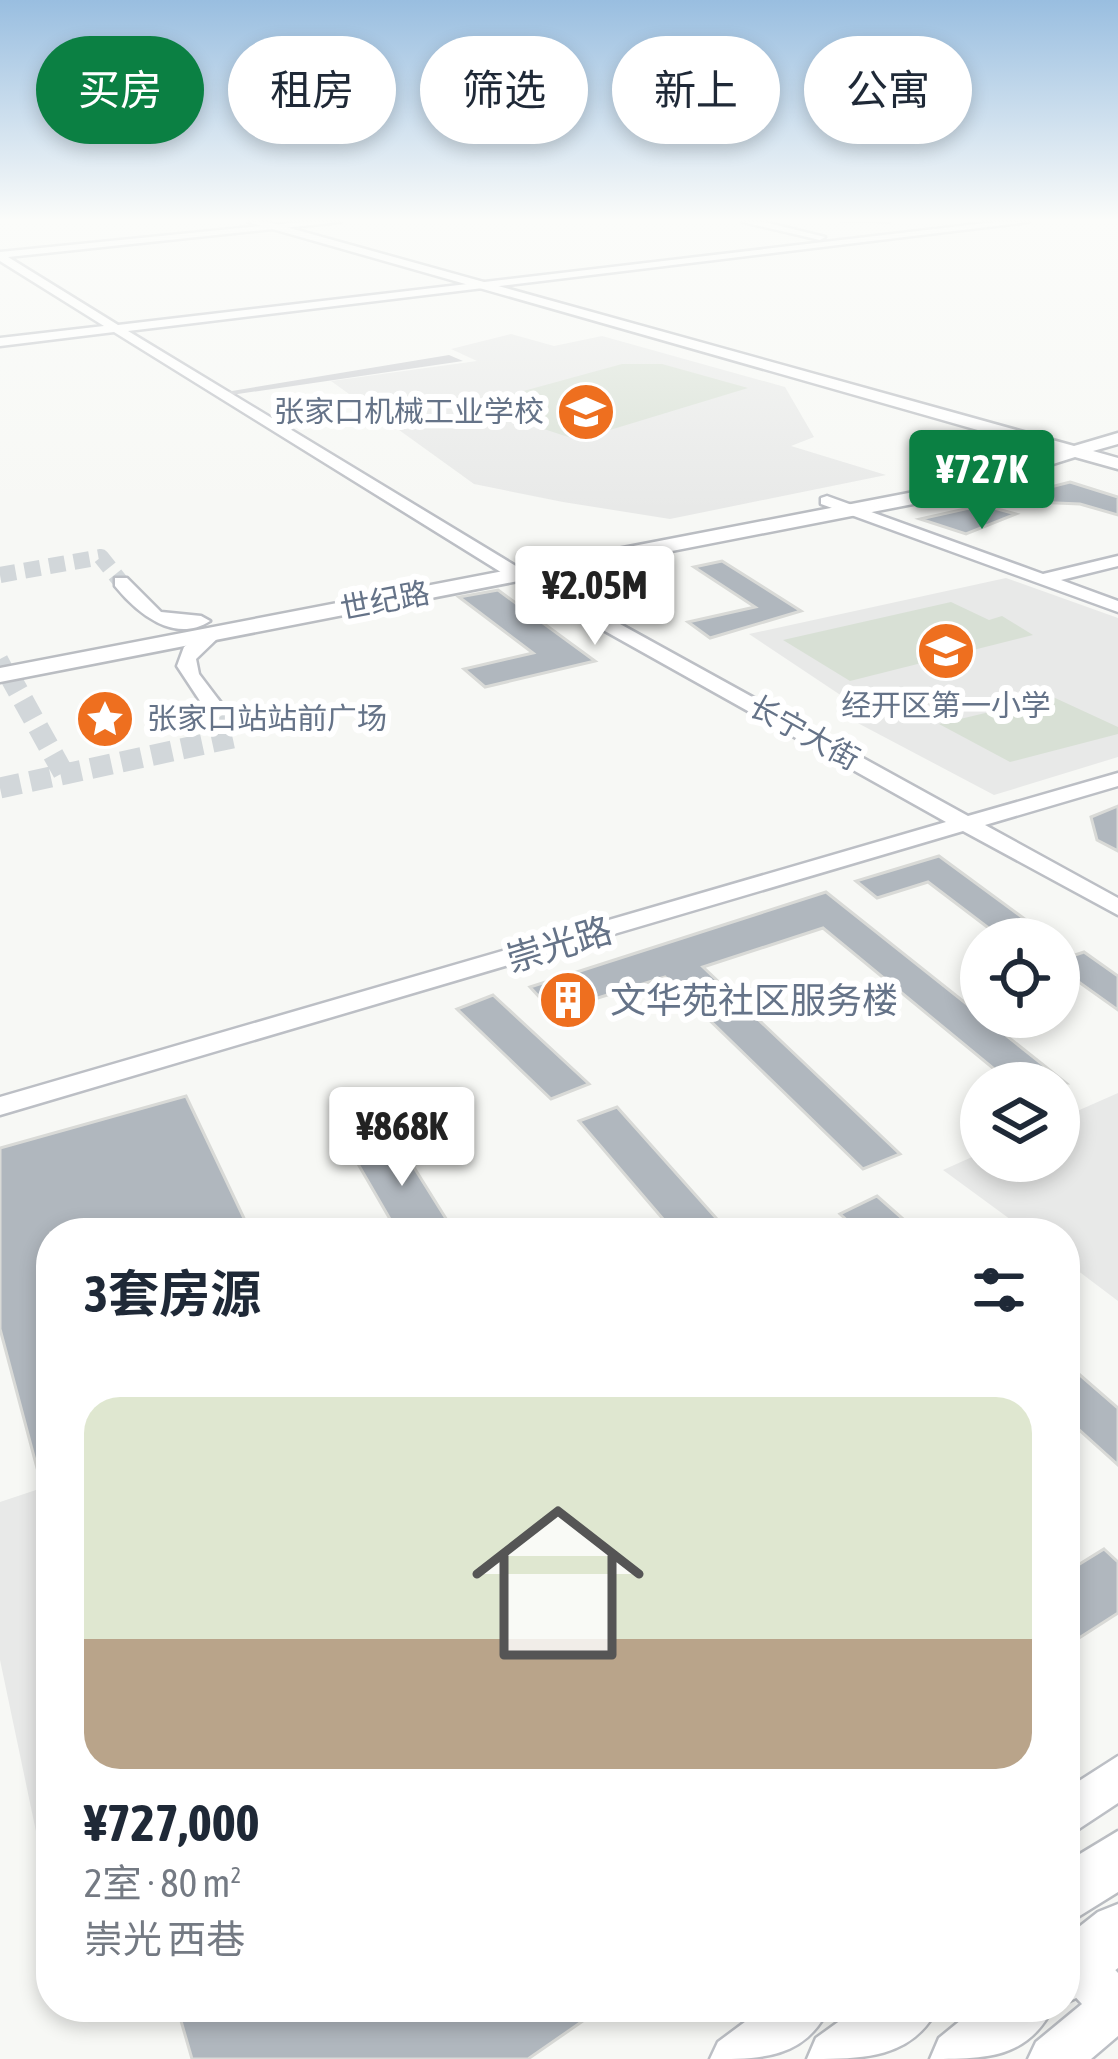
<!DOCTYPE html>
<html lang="zh">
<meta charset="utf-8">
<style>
body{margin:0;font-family:"Asap Condensed","Noto Sans SC",sans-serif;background:#f2f2f3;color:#1f2937;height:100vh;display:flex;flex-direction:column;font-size:45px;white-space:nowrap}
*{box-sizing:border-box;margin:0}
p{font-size:39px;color:#747a83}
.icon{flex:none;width:66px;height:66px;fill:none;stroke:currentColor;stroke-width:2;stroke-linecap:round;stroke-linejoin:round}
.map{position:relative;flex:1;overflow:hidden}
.side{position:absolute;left:36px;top:1218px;width:1044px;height:804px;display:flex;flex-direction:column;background:#fff;border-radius:48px;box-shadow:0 6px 18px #0003}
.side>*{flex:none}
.hud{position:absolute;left:36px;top:36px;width:1047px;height:108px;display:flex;gap:24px}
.buttons{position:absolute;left:960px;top:918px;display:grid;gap:24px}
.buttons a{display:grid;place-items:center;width:120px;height:120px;border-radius:50%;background:#fff;box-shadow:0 6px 18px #0003;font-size:60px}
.price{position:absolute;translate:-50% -102px;padding:0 27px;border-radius:12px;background:#fff;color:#222;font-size:39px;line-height:78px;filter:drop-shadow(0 3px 6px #0008)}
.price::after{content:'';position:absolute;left:50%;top:72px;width:36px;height:27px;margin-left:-18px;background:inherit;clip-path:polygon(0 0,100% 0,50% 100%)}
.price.on{background:#0b8043;color:#fff}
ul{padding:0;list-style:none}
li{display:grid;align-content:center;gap:24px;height:636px;padding:0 48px}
li span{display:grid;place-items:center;height:372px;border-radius:36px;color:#555}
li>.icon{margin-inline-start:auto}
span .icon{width:216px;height:216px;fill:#fffc;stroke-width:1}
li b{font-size:51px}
h2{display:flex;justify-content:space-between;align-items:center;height:144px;padding:0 48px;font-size:51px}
.chip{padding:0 42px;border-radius:54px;background:#fff;box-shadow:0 6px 18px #0003;font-size:42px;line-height:108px}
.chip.on{background:#0b8043;color:#fff}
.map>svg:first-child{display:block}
.built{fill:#e8e9e8}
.green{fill:#d8e0d5}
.building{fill:#b0b7be;stroke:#d9dad7;stroke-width:3}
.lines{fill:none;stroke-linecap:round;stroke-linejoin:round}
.secondary-tunnel-far1{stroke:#d2d7da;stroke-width:16;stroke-dasharray:16 9;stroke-linecap:butt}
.secondary-tunnel{stroke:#d2d7da;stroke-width:21;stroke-dasharray:21 10;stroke-linecap:butt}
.secondary-casing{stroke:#bcbfc5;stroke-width:5}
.primary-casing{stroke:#babdc2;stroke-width:5}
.street{fill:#caccd0;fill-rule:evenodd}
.secondary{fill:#fff;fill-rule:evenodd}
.primary{fill:#fff;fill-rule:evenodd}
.labels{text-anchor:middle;stroke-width:12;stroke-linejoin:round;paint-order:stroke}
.far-poi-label{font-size:30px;fill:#657388;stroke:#fff;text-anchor:end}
.far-street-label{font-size:30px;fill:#657388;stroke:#fff}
.street-label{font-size:36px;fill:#657388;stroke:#fff}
.poi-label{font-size:36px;fill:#657388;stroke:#fff;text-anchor:start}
</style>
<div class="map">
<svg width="1118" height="2059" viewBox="0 0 1118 2059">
<rect width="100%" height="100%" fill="#f7f8f5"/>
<path class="built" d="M511,334l43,12 48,-10 183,51 29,50 -23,9 95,29 -216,44 -107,-17 -89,-18 -143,-103 146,-20 -26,-12z
M1006,578l112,40v139l-124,38 -142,-75 17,-6 -120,-80z
M1118,1093v208l-53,-40v-28h-36l-86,-63 38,-17v8h78v-42z
M51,1485v392l-5,2 -46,-219v-158z"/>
<path class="green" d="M622,364h40l86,24 -171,52 -105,-35z
M951,602l38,18 13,-4 31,19 -183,46 -67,-41z
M1053,697l65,30v7l-108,28 -71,-38z"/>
<path class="building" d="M1070,482l48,15v18l-38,-11 -69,-3v-4z
M983,505l33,9 -50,20 -46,-15z
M722,561l79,50 -91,27 -22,-16 67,-15 -61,-40z
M498,590l97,71 -110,26 -21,-18 69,-16 -74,-56z
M1118,806v45l-21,-11 -6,-23z
M939,856l113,83h-49l-75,-57 -51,16 -21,-17z
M826,892l240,191h-55l-188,-155 -120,39 197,187 -37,15 -198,-192 -112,35 -23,-25z
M1059,944l16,11 9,-3 34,24v34l-59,-42z
M493,995l96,89 -38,15 -94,-90z
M186,1096l65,137h-200v231l-14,4 -37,-139v-181z
M617,1107l100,112 -42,14 -96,-112z
M395,1137l60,96h-41l-6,-11 -14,4 -36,-62 13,-4 -9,-15z
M877,1196l42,37h-58l-21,-19z
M1065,1362l53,46v57l-53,-48z
M1104,1549l14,13v51l-53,34v-74z
M177,2007h171l35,12 19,-12h201l-75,52h-336z"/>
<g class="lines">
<path class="secondary-tunnel-far1" d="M0,575l101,-18 20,25
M0,659l9,17"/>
<path class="secondary-tunnel" d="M8,673l56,101
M0,788l237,-51 -26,-34"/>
<g class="secondary-casing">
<path id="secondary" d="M302,222h38l-332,35 110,68 877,-103h33l-900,109 396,240 444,245 150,-43v13l-133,39 133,73v17l-155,-84 -963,284v-18l946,-275 -434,-243 -398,-247 -114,14v-8l104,-12 -104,-65v-9z
M743,222h21l61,15 -5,3z
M827,496l216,78 75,-18v10l-57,14 57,21v11l-297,-108v-6z
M115,578h12l34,34 40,4 9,5c-36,23 -73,-8 -95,-35z
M206,630l16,4 -26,25 3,15 22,29 -10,6 -7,-2 -27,-41 7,-19z
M1118,1756v47l-53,35v-48z
M1065,1928l17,6 36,39v63l-27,23h-63l8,-17 46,-38 -17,-18z
M765,2007h64c-23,52 -69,52 -119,52l8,-17z"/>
</g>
<g class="primary-casing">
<path id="primary" d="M248,222h20l806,224 44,-13v11l-25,7 25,7v11l-43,-12 -126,40 -949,185v-14l945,-182 110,-34z
M1118,1831v61l-53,33v-62z
M1118,1904v64l-33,26 -20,9v-65l33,-26z
M859,2007h79c-25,52 -76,52 -131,52l9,-21z
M977,2007h76c-25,52 -68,52 -123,52l9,-21z"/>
</g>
<path class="street" d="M834,222h58l-3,2z
M449,355l14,6 -232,34 -5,-3z"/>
<use href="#secondary" class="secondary"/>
<use href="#primary" class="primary"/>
</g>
<linearGradient id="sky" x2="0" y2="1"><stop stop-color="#99bee0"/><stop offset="0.43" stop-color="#fbfcfa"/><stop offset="1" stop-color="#fbfcfa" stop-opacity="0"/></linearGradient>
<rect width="1118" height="511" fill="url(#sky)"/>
<defs>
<g id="school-disc" transform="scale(3)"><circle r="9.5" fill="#ee6f1f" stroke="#fff"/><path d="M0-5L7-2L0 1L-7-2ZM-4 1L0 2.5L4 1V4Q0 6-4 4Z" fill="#fff"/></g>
<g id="sight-disc" transform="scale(3)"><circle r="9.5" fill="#ee6f1f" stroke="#fff"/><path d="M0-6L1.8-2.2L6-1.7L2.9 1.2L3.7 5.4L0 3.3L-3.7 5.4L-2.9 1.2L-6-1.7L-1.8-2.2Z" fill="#fff"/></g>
<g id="building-disc" transform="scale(3)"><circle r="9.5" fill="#ee6f1f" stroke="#fff"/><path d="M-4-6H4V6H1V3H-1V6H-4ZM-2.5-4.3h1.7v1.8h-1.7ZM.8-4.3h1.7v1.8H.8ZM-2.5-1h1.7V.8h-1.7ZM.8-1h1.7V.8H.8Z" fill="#fff"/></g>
</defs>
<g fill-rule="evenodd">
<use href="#school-disc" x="586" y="412"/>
<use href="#school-disc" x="946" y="651"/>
<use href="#sight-disc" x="105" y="719"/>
<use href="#building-disc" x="568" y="1000"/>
</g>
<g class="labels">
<g class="far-poi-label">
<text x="544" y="422">张家口机械工业学校</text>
<text x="946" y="716" text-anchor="middle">经开区第一小学</text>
<text x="147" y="729" text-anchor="start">张家口站站前广场</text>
</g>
<g class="far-street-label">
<text transform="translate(385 601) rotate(-11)" y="10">世纪路</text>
<text transform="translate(804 733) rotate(29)" y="10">长宁大街</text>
</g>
<g class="street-label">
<text transform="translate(559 944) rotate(-17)" y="13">崇光路</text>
</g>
<g class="poi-label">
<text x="610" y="1013">文华苑社区服务楼</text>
</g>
</g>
</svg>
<div class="buttons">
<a><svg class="icon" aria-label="locate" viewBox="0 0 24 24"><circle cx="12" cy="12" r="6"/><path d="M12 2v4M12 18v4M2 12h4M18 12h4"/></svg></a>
<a><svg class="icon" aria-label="layers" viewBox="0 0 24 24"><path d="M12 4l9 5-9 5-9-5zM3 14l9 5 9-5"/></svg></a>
</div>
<b class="price on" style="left:982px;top:532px">¥727K</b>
<b class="price" style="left:595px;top:648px">¥2.05M</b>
<b class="price" style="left:402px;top:1189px">¥868K</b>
<div class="hud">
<a class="chip on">买房</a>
<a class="chip">租房</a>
<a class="chip">筛选</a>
<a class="chip">新上</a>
<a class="chip">公寓</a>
</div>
<section class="side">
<h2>3套房源<svg class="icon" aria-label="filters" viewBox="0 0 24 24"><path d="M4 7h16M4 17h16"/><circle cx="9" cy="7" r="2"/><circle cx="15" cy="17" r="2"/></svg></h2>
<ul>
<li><span style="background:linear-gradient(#dfe7d0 65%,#b9a48a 0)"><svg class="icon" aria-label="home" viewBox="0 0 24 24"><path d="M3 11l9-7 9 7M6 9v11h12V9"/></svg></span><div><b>¥727,000</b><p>2室 · 80 m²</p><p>崇光 西巷</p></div></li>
</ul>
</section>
</div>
